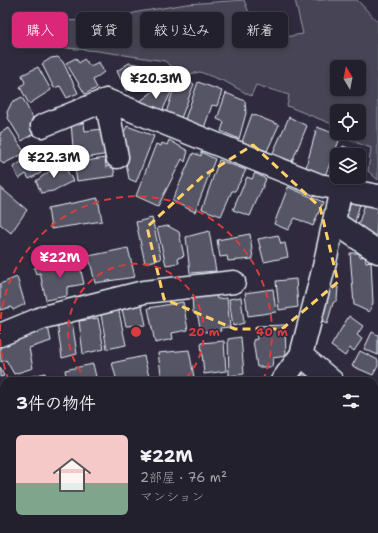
<!DOCTYPE html>
<html lang="ja">
<meta charset="utf-8">
<style>
body{margin:0;font-family:"Shantell Sans","Klee One",sans-serif;background:#2b2836;color:#f1f3f6;height:100vh;display:flex;flex-direction:column;font-size:15px;white-space:nowrap}
*{box-sizing:border-box;margin:0}
p{font-size:13px;color:#a3a3aa}
.icon{flex:none;width:22px;height:22px;fill:none;stroke:currentColor;stroke-width:2;stroke-linecap:round;stroke-linejoin:round}
.map{position:relative;flex:1;overflow:hidden}
.drawer{position:absolute;left:0px;top:377px;width:378px;height:156px;display:flex;flex-direction:column;background:#23202e;border-radius:12px 12px 0 0;box-shadow:0 2px 6px #0003,0 0 0 1px #403e4a}
.drawer>*{flex:none}
.banner{position:absolute;left:12px;top:12px;width:354px;height:36px;display:flex;gap:8px}
.needle{width:26px;rotate:350deg}
.controls{position:absolute;left:330px;top:60px;display:grid;gap:8px}
.controls a{display:grid;place-items:center;width:36px;height:36px;border-radius:6px;background:#23202e;box-shadow:0 2px 6px #0003,0 0 0 1px #403e4a;font-size:20px}
.price{position:absolute;translate:-50% -34px;padding:0 9px;border-radius:14px;background:#fff;color:#222;font-size:13px;line-height:26px;filter:drop-shadow(0 1px 2px #0008)}
.price::after{content:'';position:absolute;left:50%;top:24px;width:12px;height:9px;margin-left:-6px;background:inherit;clip-path:polygon(0 0,100% 0,50% 100%)}
.price.active{background:#db2777;color:#fff}
ul{padding:0;list-style:none}
li{display:flex;align-items:center;gap:12px;height:100px;padding:0 16px}
li span{display:grid;place-items:center;flex:none;width:112px;height:80px;border-radius:6px;color:#555}
li>.icon{margin-inline-start:auto}
span .icon{width:48px;height:48px;fill:#fffc;stroke-width:1}
li b{font-size:17px}
h2{display:flex;justify-content:space-between;align-items:center;height:48px;padding:0 16px;font-size:17px}
.tag{padding:0 14px;border-radius:6px;background:#23202e;box-shadow:0 2px 6px #0003,0 0 0 1px #403e4a;font-size:14px;line-height:36px}
.tag.active{background:#db2777;color:#fff}
.map>svg:first-child{display:block}
.green{fill:#464455;stroke:#979aa6;fill-rule:evenodd}
.building{fill:#575565;stroke:#e8f1f8}
.lines{fill:none;stroke-linecap:round;stroke-linejoin:round}
.minor-casing{stroke:#e8f1f8;stroke-width:25}
.minor{stroke:#2f2a3d;stroke-width:22}
.marked{fill:none;stroke:#ffd166;stroke-width:3;stroke-dasharray:8 5;stroke-linejoin:round}
.ring{fill:none;stroke:#d83c3d;stroke-width:2;stroke-dasharray:7 5}
.centre{fill:#d83c3d;stroke:#2f2a3d;stroke-width:2}
.ring-label{font-size:12px;text-anchor:middle;font-weight:bold;fill:#d83c3d;stroke:#2f2a3d;stroke-width:3;stroke-linejoin:round;paint-order:stroke}
</style>
<div class="map">
<svg width="378" height="533" viewBox="0 0 378 533">
<rect width="100%" height="100%" fill="#2f2a3d"/>
<filter id="ink" filterUnits="userSpaceOnUse"><feTurbulence type="fractalNoise" baseFrequency=".025" numOctaves="2"/><feDisplacementMap in="SourceGraphic" scale="8" xChannelSelector="R" yChannelSelector="G"/><feConvolveMatrix kernelMatrix="1 2 1 2 8 2 1 2 1" color-interpolation-filters="sRGB"/></filter>
<g filter="url(#ink)">
<path class="green" d="M244,0l16,41 43,-7 -8,-34h62l21,22v158l-10,-9 3,-23 -22,-8v-7h10v-22h-22v15l-50,-20 2,-11 -33,-10 -5,11 -25,-14 -26,-10 -17,3 -18,-14 -67,-10 -41,-4h-21l3,-27 64,1 35,-9 49,-8zM337,67h22v22h-22z"/>
<path class="building" d="M58,57l5,5 15,31 -11,5 -7,-12 -6,2 -12,-24 9,-6z
M76,58l3,5 5,-4 6,7 9,-4 5,10 -11,8 4,8 -12,6 -19,-31z
M129,63l27,4 4,6 -34,18 -9,-20z
M38,67l13,23 -22,14 -9,-17 5,-4 -3,-8z
M188,81l6,3 -14,37 -15,-5 10,-31z
M198,82l24,9 -5,15 -5,-1 -8,23 -20,-6z
M170,84l1,8 -10,22 -27,-8 26,-20z
M226,93l19,8 1,12 -7,26 -18,-8 3,-9 -7,-3z
M22,97l17,33 -17,11 -14,-23 -1,-6 5,-10z
M252,114l27,11 -12,26 -25,-9z
M289,117l18,9 -16,38 -20,-7z
M71,122l13,1 1,8 18,-2 5,25 -34,6z
M127,126l27,10 -18,46 -7,-3 -8,-41z
M317,127l24,9 -17,42 -19,-7z
M9,128l16,25 -22,11 -3,-4v-19l1,-1 -1,-7z
M169,140l19,11 -3,11 -3,-3 -24,47 -22,-10 20,-52 5,2 1,-3 5,2z
M343,146l20,8 -4,9v-8h-20z
M46,147l8,12 -14,9 1,5 -12,6 -3,-5 -7,5 -6,-12z
M201,152l14,7 -20,53 -23,-11 21,-48 8,3z
M105,158l1,9 7,-2 2,11 -38,5 -3,-18z
M219,160l27,10 -11,21h-3l-11,25 -19,-7z
M62,162l11,19 -20,10 -12,2 -5,-12z
M337,162v15l-5,-2z
M255,173l11,6 -16,37 -17,-6 14,-33 5,2z
M338,177h14l-2,4z
M0,187l27,23 -16,23 -11,-9z
M288,187l35,15 -10,24 -18,-8 -7,12 -14,-6z
M98,198l4,23 -51,8 -3,-21z
M348,198l13,2 -7,26 -10,-5z
M365,204l13,3 -2,30 -20,-5z
M152,218l9,41 -16,4 -9,-41z
M168,226l11,6 5,24 -6,2 1,5 -13,2 -9,-37z
M209,231l7,40 -26,2 -4,-36z
M250,234l3,25 -25,2 -1,-5 -7,1 -3,-17z
M278,235l3,9 4,-1 3,14 -24,5 -6,-23z
M128,248l7,29 -40,6 -6,-27z
M350,253h9l1,4 5,-1 1,6 5,-1 2,42 -4,9 -15,-7z
M67,261l1,4 11,-3 5,22 -17,3v9l-21,4 -6,-27 -4,1 -2,-6z
M17,277l8,27 -12,6 -2,-3 -11,3v-26z
M296,279l2,28 -19,3 -3,-29z
M327,287h11l-1,13 -4,3 -6,21 -5,-2z
M273,289l3,23 -28,4 -3,-23z
M215,291l2,8 10,-1 3,29 -10,1 1,3 -20,1 -3,-15 -5,-5 -1,-18z
M241,297l3,26 -11,3 -4,-27z
M141,301l5,24 -20,1 -5,-21z
M183,302l5,28 -16,3 1,6 -18,4 -7,-35z
M118,307l8,38 -19,4 -7,-40z
M349,316l14,10 -6,9 5,4 -8,12 -4,-3 -5,8 -14,-10z
M98,318l6,31 -21,5 -4,-33z
M72,321l5,33 -15,4 -5,-35z
M47,322l4,19 -22,7 4,20 -19,6 -8,-14 -5,2 -1,-17z
M285,325l1,31 -13,2 -1,9h-15l-4,-27 4,-1 -1,-13z
M372,332l6,3v20l-14,-6z
M241,337l3,37 -15,2 -1,-37z
M224,341l2,30 -22,3 -3,-31z
M189,350l5,27 -32,4 -4,-28z
M360,351l18,9v6l-5,9 -21,-9z
M144,356l6,25h-33l-5,-18z
M93,364l4,17h-30l-2,-11z
M0,367l4,9 -4,1z
M45,373l2,8h-25l-1,-2z
M303,374l8,7h-13z
M4,387v37l-4,2v-37z
M378,442v47l-4,1v-47z
M0,446h4v28h-2v10h-2z
M0,509h4v20l20,1h-13l1,3h-12z
M378,520v13h-25l-1,-4h22v-8z
M39,529h16l-13,4h-2z
M99,529h3l1,4h-19v-1z
M106,529h22v4h-21z
M179,529h10l4,4h-18z
M208,529h13l-3,4h-3z
M230,529h44l-4,4h-43z
M322,529h25l1,4h-35v-2z"/>
<g class="lines">
<g class="minor-casing">
<path id="minor" d="M106,100l11,57
M42,126l64,-26 213,85 59,11
M334,222l44,30
M0,335l44,-18 100,-25 90,-10
M301,355l31,26
M282,381l19,-26 22,-84 18,-82
M374,400l4,1
M374,505l4,-1
M146,529v4
M288,533l2,-4"/>
</g>
<use href="#minor" class="minor"/>
</g>
</g>
<path class="marked" d="M253,145l67,62 18,75 -56,47h-47l-71,-30 -17,-72 56,-51z"/>
<g class="ring">
<path d="M89 381A68 68 0 1 1 183 381"/>
<path d="M9 381A136 136 0 0 1 0 333M0 331A136 136 0 1 1 263 381"/>
</g>
<circle cx="136" cy="332" r="6" class="centre"/>
<g class="ring-label">
<text x="204" y="336">20 m</text>
<text x="272" y="336">40 m</text>
</g>
</svg>
<div class="controls">
<a><svg class="needle" viewBox="-14 -14 28 28"><path d="M0-13l5 13h-10z" fill="#e53935"/><path d="M0 13l5-13h-10z" fill="#a3a3aa"/></svg></a>
<a><svg class="icon" aria-label="locate" viewBox="0 0 24 24"><circle cx="12" cy="12" r="6"/><path d="M12 2v4M12 18v4M2 12h4M18 12h4"/></svg></a>
<a><svg class="icon" aria-label="layers" viewBox="0 0 24 24"><path d="M12 4l9 5-9 5-9-5zM3 14l9 5 9-5"/></svg></a>
</div>
<b class="price" style="left:156px;top:100px">¥20.3M</b>
<b class="price" style="left:54px;top:179px">¥22.3M</b>
<b class="price active" style="left:60px;top:279px">¥22M</b>
<div class="banner">
<a class="tag active">購入</a>
<a class="tag">賃貸</a>
<a class="tag">絞り込み</a>
<a class="tag">新着</a>
</div>
<section class="drawer">
<h2>3件の物件<svg class="icon" aria-label="filters" viewBox="0 0 24 24"><path d="M4 7h16M4 17h16"/><circle cx="9" cy="7" r="2"/><circle cx="15" cy="17" r="2"/></svg></h2>
<ul>
<li><span style="background:linear-gradient(#f6c9c9 60%,#7fa58c 0)"><svg class="icon" aria-label="home" viewBox="0 0 24 24"><path d="M3 11l9-7 9 7M6 9v11h12V9"/></svg></span><div><b>¥22M</b><p>2部屋 · 76 m²</p><p>マンション</p></div></li>
</ul>
</section>
</div>
